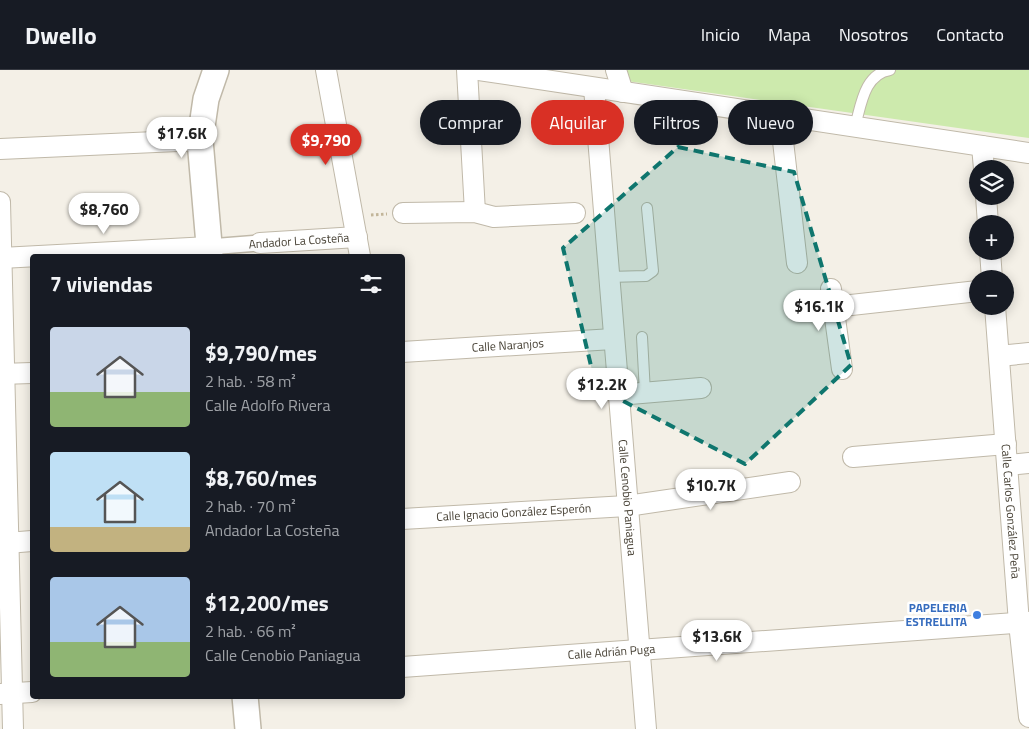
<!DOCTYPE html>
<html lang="es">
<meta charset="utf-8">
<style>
body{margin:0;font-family:"Titillium Web",sans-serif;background:#20242c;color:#f1f3f6;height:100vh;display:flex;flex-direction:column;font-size:19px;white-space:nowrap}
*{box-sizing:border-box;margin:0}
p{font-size:16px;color:#9ea1a6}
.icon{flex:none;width:28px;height:28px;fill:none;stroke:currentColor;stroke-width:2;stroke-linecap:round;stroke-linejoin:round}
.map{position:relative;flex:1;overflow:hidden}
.side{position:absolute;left:30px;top:184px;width:375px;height:445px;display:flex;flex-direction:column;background:#171b24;border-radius:5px;box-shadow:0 2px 12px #0003}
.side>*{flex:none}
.top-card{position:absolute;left:420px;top:30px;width:475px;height:45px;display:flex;gap:10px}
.buttons{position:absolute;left:969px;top:90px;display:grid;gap:10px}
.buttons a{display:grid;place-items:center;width:45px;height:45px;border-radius:50%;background:#171b24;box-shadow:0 2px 12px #0003;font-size:25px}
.price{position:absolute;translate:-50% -42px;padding:0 11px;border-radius:18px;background:#fff;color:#222;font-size:16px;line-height:32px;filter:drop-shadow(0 1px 2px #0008)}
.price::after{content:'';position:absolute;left:50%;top:30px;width:15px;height:11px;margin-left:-8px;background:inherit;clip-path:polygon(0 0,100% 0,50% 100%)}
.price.on{background:#d93025;color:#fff}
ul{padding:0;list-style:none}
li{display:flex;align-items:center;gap:15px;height:125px;padding:0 20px}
li span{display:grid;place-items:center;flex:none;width:140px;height:100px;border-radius:5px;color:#555}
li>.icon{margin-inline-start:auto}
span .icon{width:60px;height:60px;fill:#fffc;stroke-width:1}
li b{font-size:21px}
h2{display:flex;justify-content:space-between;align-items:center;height:60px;padding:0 20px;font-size:21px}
.chip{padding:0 18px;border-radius:22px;background:#171b24;box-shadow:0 2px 12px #0003;font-size:18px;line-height:45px}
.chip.on{background:#d93025;color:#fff}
header{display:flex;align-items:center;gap:30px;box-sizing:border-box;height:70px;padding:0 25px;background:#171b24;border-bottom:1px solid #363941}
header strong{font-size:24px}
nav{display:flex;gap:28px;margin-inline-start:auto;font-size:18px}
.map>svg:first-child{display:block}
.green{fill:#cdeaad}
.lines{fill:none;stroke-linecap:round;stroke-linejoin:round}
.service-casing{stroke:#c0b9a9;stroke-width:12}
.pedestrian-casing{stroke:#c0b9a9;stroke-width:18}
.minor-casing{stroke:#c0b9a9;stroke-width:22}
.tertiary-casing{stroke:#c0b9a9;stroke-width:28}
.path{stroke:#c2b599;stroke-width:3;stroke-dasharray:2.5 2.5;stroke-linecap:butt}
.service{stroke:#fff;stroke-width:10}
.pedestrian{stroke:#fff;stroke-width:15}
.minor{stroke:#fff;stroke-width:20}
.tertiary{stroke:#fff;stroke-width:25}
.marked{fill:#0f766e;fill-opacity:0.2;stroke:#0f766e;stroke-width:4;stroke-dasharray:10 6;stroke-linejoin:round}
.shop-dot{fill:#3f7fe0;stroke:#fff;stroke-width:2}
.labels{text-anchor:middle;stroke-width:5;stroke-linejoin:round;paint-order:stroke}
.street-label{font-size:12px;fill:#474135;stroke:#fff}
.shop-label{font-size:12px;font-weight:bold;fill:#366cbe;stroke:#fff;text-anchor:end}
</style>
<header>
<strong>Dwello</strong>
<nav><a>Inicio</a><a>Mapa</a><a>Nosotros</a><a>Contacto</a></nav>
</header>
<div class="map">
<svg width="1029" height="659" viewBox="0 0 1029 659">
<rect width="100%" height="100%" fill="#f4f0e7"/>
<path class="green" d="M623,0h406v68l-402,-57z"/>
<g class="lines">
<g class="service-casing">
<path id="service" d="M855,56c6,-20 9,-52 35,-56
M608,207l38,-1 7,-5 -6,-63
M642,267l3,56"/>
</g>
<g class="pedestrian-casing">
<path id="pedestrian" d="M209,177l51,-4"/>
</g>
<g class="minor-casing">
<g id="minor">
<path d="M326,0l34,186"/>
<path d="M467,0l8,142"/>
<path d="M479,0l550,83"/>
<path d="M616,0l7,22"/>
<path id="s1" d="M594,18l52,641"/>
<path d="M780,45l17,148"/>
<path d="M982,76l2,23"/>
<path d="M0,79l200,-9"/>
<path d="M986,126l2,28"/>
<path d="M0,132l13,527"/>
<path d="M403,143l72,-1 19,5 81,-4"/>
<path d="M260,173l97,-6"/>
<path d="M990,181l2,28"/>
<path d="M1,188l208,-11"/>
<path d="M831,219l11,80"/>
<path id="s2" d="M995,236l24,317 10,94"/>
<path d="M833,237l145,-16"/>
<path id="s3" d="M402,282l211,-13"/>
<path d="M999,286l30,-3"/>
<path d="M0,304l32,-1"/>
<path d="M618,325l83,-7"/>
<path d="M853,387l153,-13"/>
<path d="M1008,395l21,-2"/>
<path id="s4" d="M402,449l225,-13 163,-24"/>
<path d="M7,473l25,-2"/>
<path id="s5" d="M402,597l627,-45"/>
<path d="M0,624l32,-2"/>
</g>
</g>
<g class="tertiary-casing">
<path id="tertiary" d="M210,186l-10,-116 6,-41 10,-29
M245,626l3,33"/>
</g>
<path class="path" d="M371,145l16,-1"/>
<use href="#service" class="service"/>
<use href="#pedestrian" class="pedestrian"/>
<use href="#minor" class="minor"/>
<use href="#tertiary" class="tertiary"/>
</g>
<path class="marked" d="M678,77l116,25 57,193 -106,99 -149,-77 -33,-139z"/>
<circle class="shop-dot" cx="977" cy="545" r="5"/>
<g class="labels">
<g class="street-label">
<text transform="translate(299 171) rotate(-4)" y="4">Andador La Costeña</text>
<text dy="4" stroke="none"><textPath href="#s3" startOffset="106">Calle Naranjos</textPath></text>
<text dy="4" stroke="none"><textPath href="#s1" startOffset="411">Calle Cenobio Paniagua</textPath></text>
<text dy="4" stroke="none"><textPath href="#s4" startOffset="112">Calle Ignacio González Esperón</textPath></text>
<text dy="4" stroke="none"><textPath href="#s2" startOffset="206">Calle Carlos González Peña</textPath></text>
<text dy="4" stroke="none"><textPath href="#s5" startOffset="210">Calle Adrián Puga</textPath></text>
</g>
<g class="shop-label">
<text x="967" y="542">PAPELERIA<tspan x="967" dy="14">ESTRELLITA</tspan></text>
</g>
</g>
</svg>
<div class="buttons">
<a><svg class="icon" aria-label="layers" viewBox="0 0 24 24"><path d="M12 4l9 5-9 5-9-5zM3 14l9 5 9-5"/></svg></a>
<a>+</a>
<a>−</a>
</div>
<b class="price" style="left:182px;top:89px">$17.6K</b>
<b class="price on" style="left:326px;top:96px">$9,790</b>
<b class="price" style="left:104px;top:165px">$8,760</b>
<b class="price" style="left:819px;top:262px">$16.1K</b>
<b class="price" style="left:602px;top:340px">$12.2K</b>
<b class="price" style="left:711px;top:441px">$10.7K</b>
<b class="price" style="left:717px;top:592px">$13.6K</b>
<div class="top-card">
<a class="chip">Comprar</a>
<a class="chip on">Alquilar</a>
<a class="chip">Filtros</a>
<a class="chip">Nuevo</a>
</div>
<section class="side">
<h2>7 viviendas<svg class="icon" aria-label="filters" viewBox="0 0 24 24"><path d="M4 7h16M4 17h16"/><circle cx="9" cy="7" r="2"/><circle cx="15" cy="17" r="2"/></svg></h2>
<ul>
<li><span style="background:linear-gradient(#c9d6e8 65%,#8fb573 0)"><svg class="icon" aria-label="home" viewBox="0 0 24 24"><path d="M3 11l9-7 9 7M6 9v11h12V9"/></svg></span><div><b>$9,790/mes</b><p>2 hab. · 58 m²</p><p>Calle Adolfo Rivera</p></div></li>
<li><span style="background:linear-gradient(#bfe0f5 75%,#c2b280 0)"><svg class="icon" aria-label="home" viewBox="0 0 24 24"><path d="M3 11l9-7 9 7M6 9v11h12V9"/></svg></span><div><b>$8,760/mes</b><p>2 hab. · 70 m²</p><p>Andador La Costeña</p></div></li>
<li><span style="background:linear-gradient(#a9c7e8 65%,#8fb573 0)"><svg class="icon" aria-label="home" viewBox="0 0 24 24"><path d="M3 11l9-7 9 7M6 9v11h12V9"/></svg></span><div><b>$12,200/mes</b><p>2 hab. · 66 m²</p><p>Calle Cenobio Paniagua</p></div></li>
</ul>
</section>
</div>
